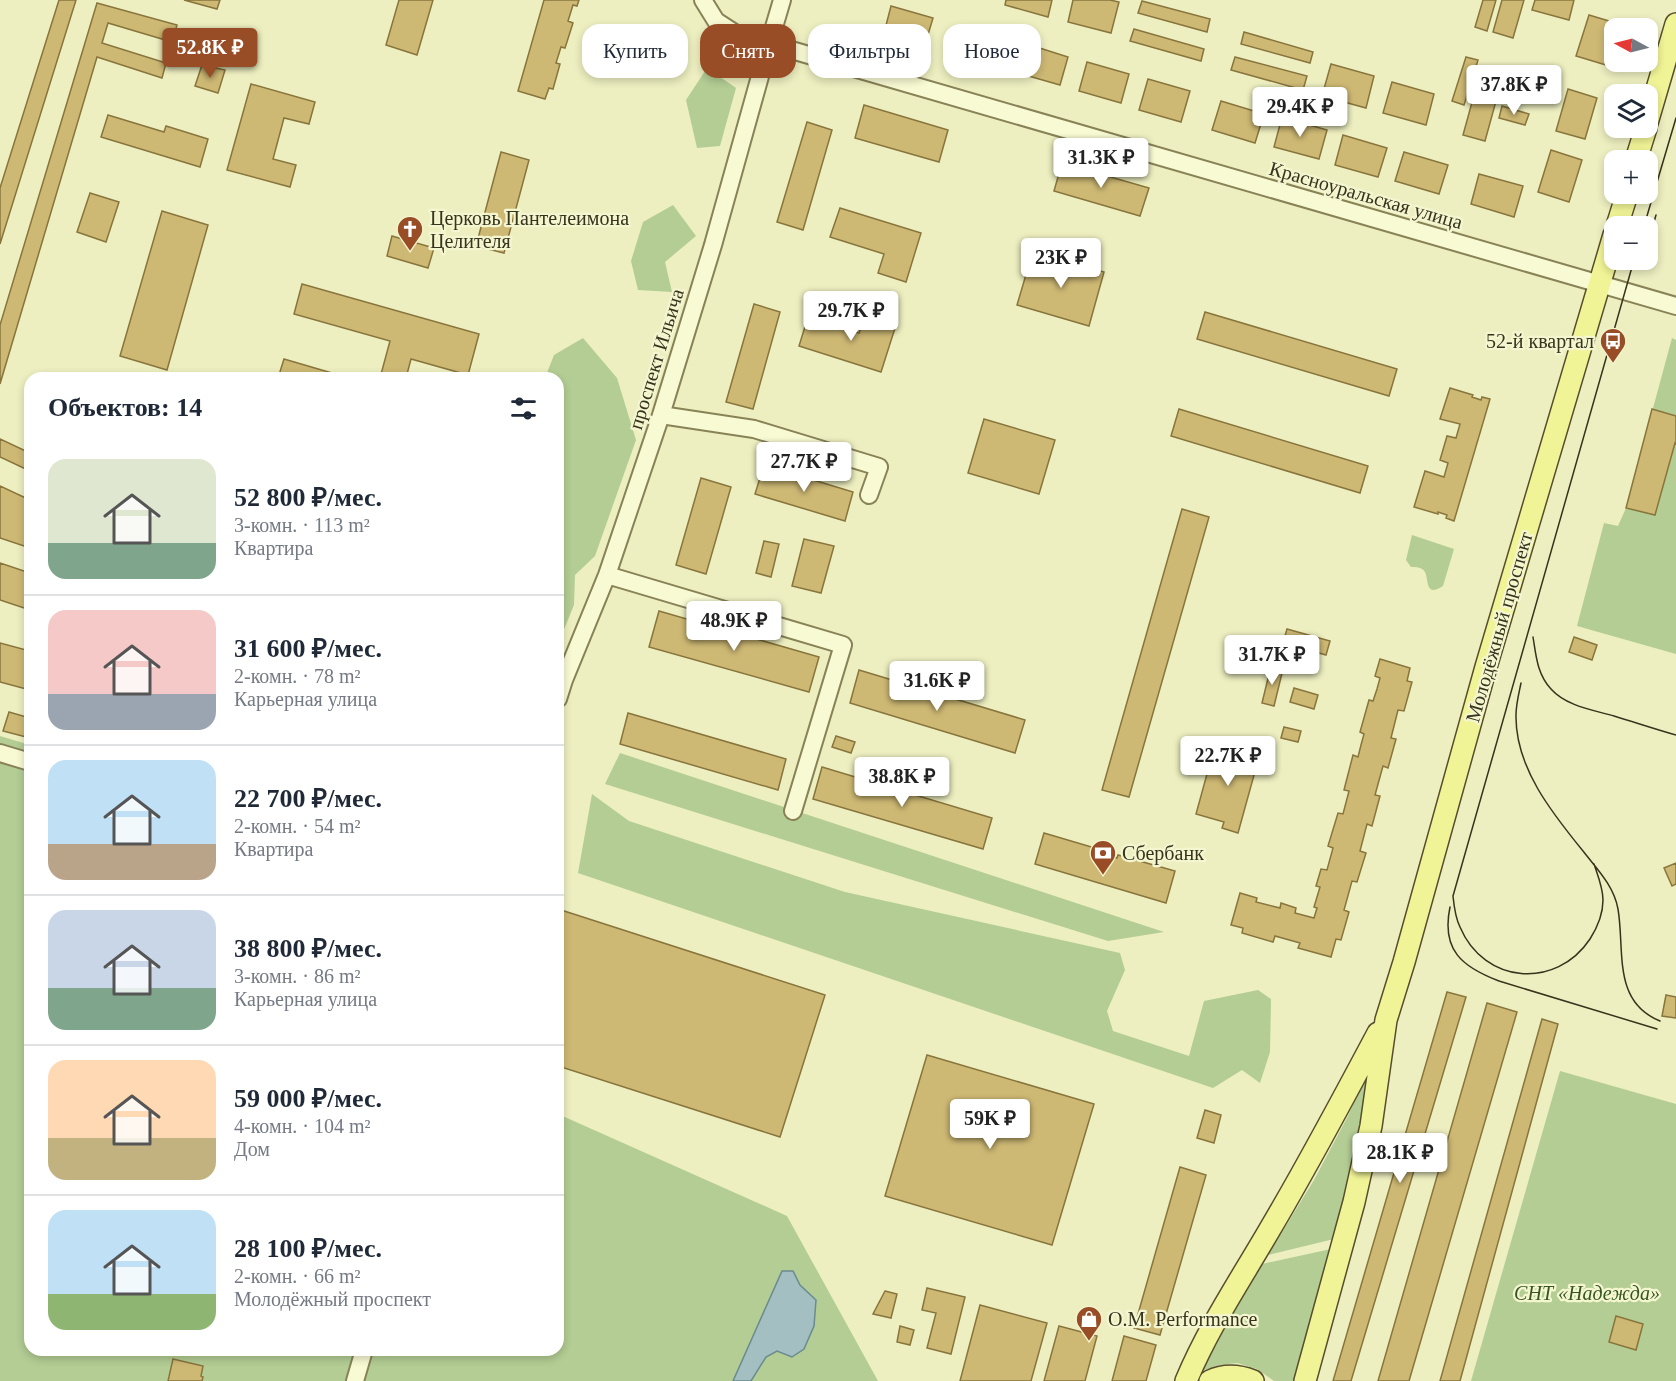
<!DOCTYPE html>
<html lang="ru">
<meta charset="utf-8">
<style>
body{margin:0;font-family:Georgia,serif;background:#f6f6f7;color:#1f2937;height:100vh;display:flex;flex-direction:column;font-size:22px;white-space:nowrap}
*{box-sizing:border-box;margin:0}
p{font-size:20px;color:#747a83}
.icon{flex:none;width:33px;height:33px;fill:none;stroke:currentColor;stroke-width:2;stroke-linecap:round;stroke-linejoin:round}
.map{position:relative;flex:1;overflow:hidden}
.panel{position:absolute;left:24px;top:372px;width:540px;height:984px;display:flex;flex-direction:column;background:#fff;border-radius:18px;box-shadow:0 3px 9px #0003}
.panel>*{flex:none}
.banner{position:absolute;left:582px;top:24px;width:570px;height:54px;display:flex;gap:12px}
.needle{width:39px;rotate:277deg}
.controls{position:absolute;left:1604px;top:18px;display:grid;gap:12px}
.controls a{display:grid;place-items:center;width:54px;height:54px;border-radius:12px;background:#fff;box-shadow:0 3px 9px #0003;font-size:30px}
.price{position:absolute;translate:-50% -51px;padding:0 14px;border-radius:6px;background:#fff;color:#222;font-size:20px;line-height:39px;filter:drop-shadow(0 2px 3px #0008)}
.price::after{content:'';position:absolute;left:50%;top:36px;width:18px;height:14px;margin-left:-9px;background:inherit;clip-path:polygon(0 0,100% 0,50% 100%)}
.price.selected{background:#994d26;color:#fff}
ul{padding:0;list-style:none}
li{display:flex;align-items:center;gap:18px;height:150px;padding:0 24px}
li+li{border-top:2px solid #e0e1e3}
li span{display:grid;place-items:center;flex:none;width:168px;height:120px;border-radius:18px;color:#555}
li>.icon{margin-inline-start:auto}
span .icon{width:72px;height:72px;fill:#fffc;stroke-width:1}
li b{font-size:26px}
h2{display:flex;justify-content:space-between;align-items:center;height:72px;padding:0 24px;font-size:26px}
.pill{padding:0 21px;border-radius:18px;background:#fff;box-shadow:0 3px 9px #0003;font-size:21px;line-height:54px}
.pill.selected{background:#994d26;color:#fff}
.map>svg:first-child{display:block}
.green{fill:#b3cd94}
.water{fill:#a3bfc1;stroke:#6a8b8f;stroke-width:1.5}
.building{fill:#ceb974;stroke:#88753c;stroke-width:1.5}
.lines{fill:none;stroke-linecap:round;stroke-linejoin:round}
.minor-casing{stroke:#888257;stroke-width:20}
.major-casing{stroke:#564e2c;stroke-width:24}
.minor{stroke:#f8fad3;stroke-width:16}
.major{stroke:#f1f496;stroke-width:21}
.tram{stroke:#37331c;stroke-width:1.5}
.labels{text-anchor:middle;stroke-width:4.5;stroke-linejoin:round;paint-order:stroke}
.street-label{font-size:20px;fill:#37331c;stroke:#f4f6d0}
.poi-label{font-size:20px;fill:#37331c;stroke:#f4f6d0;text-anchor:start}
.park-label{font-size:20px;font-style:italic;fill:#365522;stroke:#f4f6d0}
</style>
<div class="map">
<svg width="1676" height="1381" viewBox="0 0 1676 1381">
<rect width="100%" height="100%" fill="#edefc0"/>
<path class="green" d="M707,68l29,20 -16,58 -23,2 -11,-48z
M673,205l23,31 -31,26 7,30 -34,-2 -7,-29 12,-39z
M583,338l34,40 19,62 -41,116 -20,19 -1,30 -16,39v-266h-13l9,-23z
M1672,338l4,2v314l-99,-28 27,-103 14,3 8,-18z
M1412,535l42,14 -11,37c-18,12 -14,-6 -18,-14 -3,-5 -9,-5 -14,-5l-5,-7z
M0,736l30,9v605h528v-236l229,102 91,165h-878z
M620,753l544,179 -56,9 -503,-157z
M592,794l37,27 216,71 275,61 5,17 -18,41 6,20 76,25 15,-55 54,-11 13,9 -1,53 -10,31 -18,-13 -29,18 -635,-215z
M1376,1052l-42,187 -66,16 46,-75 34,-64z
M1560,1071l116,33v277h-205z
M1331,1249l-37,132h-20l-17,-12 -20,-6 -17,2 -18,6 45,-83 15,-24z"/>
<path class="water" d="M782,1271h11l7,14 16,15 -2,26 -10,23 -12,8 -15,-6 -11,6 -15,24h-18z"/>
<path class="building" d="M59,0h17l-76,244v-56z
M184,0h36l-3,9z
M399,0h34l-16,55 -31,-10z
M544,0h35l-2,6 -4,-1 -5,16 5,2 -8,25 -4,-1 -5,16 4,1 -7,25 -4,-1 -4,11 -27,-8z
M1006,0h46l-4,17 -43,-12z
M1073,0h37l9,2 -8,31 -43,-11z
M1483,0h13l-9,31 -12,-4z
M1502,0h22l-11,38 -20,-6z
M1535,0h39l-5,20 -37,-10z
M1142,1l68,18 -3,13 -69,-19z
M97,3l80,22 -5,17 -64,-19 -6,20 64,20 -4,15 -65,-21 -97,327v-59z
M891,6l42,12 -9,30 -41,-11z
M1589,15l30,9 -2,4h-3v11l-8,26 -30,-9z
M965,28l44,12 -7,28 -44,-12z
M196,29l15,4 -9,32 -15,-5z
M1134,29l70,20 -3,12 -71,-20z
M1244,32l69,20 -3,11 -69,-19z
M1027,44l41,13 -8,28 -42,-12z
M1235,57l72,19 -4,14 -72,-20z
M1466,57l12,3 -14,45 -12,-4z
M1087,62l42,12 -8,29 -42,-12z
M1331,64l43,12 -8,32 -44,-12z
M202,65l23,5 -7,23 -23,-7z
M1482,66l22,6 -19,69 -22,-6z
M1509,72l27,8 -3,12 -27,-7z
M1148,79l42,12 -9,31 -42,-12z
M1392,82l42,12 -8,31 -43,-12z
M251,84l64,18 -6,22 -25,-6 -11,41 23,6 -6,22 -63,-17z
M1568,89l29,9 -12,41 -29,-8z
M1221,101l43,13 -9,29 -43,-13z
M864,105l84,25 -9,32 -84,-24z
M1502,106l27,8 -4,11 -26,-7z
M108,115l56,17 2,-6 42,13 -8,28 -99,-30z
M1282,117l45,13 -8,29 -45,-12z
M807,122l25,8 -29,100 -26,-8z
M1343,135l44,13 -9,29 -43,-12z
M1551,150l31,10 -13,42 -31,-10z
M501,152l28,8 -25,93 -28,-7z
M1404,152l44,13 -9,29 -44,-13z
M1062,163l87,25 -9,28 -86,-25z
M1479,174l44,12 -9,31 -43,-13z
M90,193l29,9 -13,40 -29,-10z
M840,208l81,25 -15,49 -28,-9 6,-19 -54,-17z
M162,211l46,14 -41,145 -47,-14z
M392,236l42,12 -6,20 -41,-12z
M1033,251l71,21 -15,54 -72,-21z
M302,284l177,50 -11,41 -57,-16 -5,19h-26l10,-37 -96,-27z
M754,304l26,8 -27,97 -27,-7z
M1205,312l192,57 -8,27 -192,-57z
M865,316l31,9 -15,47 -82,-26 9,-29 51,16z
M284,359l65,19h-71z
M1450,388l23,7 -1,2 9,3 1,-3 8,2 -36,122 -8,-3 1,-3 -9,-3v2l-24,-7 11,-36 19,6 4,-14 -8,-3 7,-24 9,2 4,-14 -20,-5z
M1179,409l189,57 -8,27 -189,-57z
M1652,409l24,7v28l-1,-1 -20,72 -29,-7z
M984,419l71,21 -16,54 -71,-21z
M0,439l30,14v18l-30,-14z
M764,465l89,27 -8,29 -90,-27z
M701,478l30,9 -25,87 -30,-9z
M0,486l30,14v48l-30,-10z
M1182,509l27,8 -80,280 -27,-7z
M804,539l30,7 -13,47 -29,-7z
M764,541l15,3 -8,33 -15,-4z
M0,563l30,10v37l-30,-10z
M659,611l160,46 -10,35 -160,-45z
M1287,629l43,12 -4,14 -43,-12z
M1574,637l23,8 -5,15 -23,-8z
M0,643l30,8v39l-30,-8z
M1380,659l30,9 -3,13 5,1 -8,29 -6,-1 -7,28 5,1 -8,29 -5,-2 -8,29 5,1 -8,30 -5,-2 -7,27 6,2 -9,29 -5,-1 -8,29 5,2 -8,28 -5,-1 -5,18 -33,-9 2,-5 -25,-7 -2,6 -31,-9 1,-5 -12,-3 9,-32 17,5 -1,4 24,6 1,-5 15,5 -1,5 19,5 3,-10 -3,-1 6,-20 -4,-1 5,-17 6,1 6,-22 -5,-2 10,-33 5,1 6,-23 -5,-1 9,-35 5,2 3,-12 3,-11 -4,-2 9,-32 4,1 4,-12 3,-11 -5,-2z
M1271,666l12,3 -9,37 -12,-3z
M859,670l166,50 -10,33 -165,-50z
M1294,688l24,7 -4,14 -24,-7z
M9,712l21,6v20l-27,-7z
M628,713l158,46 -8,31 -158,-46z
M1284,727l17,4 -3,11 -17,-4z
M836,736l19,6 -4,11 -19,-6z
M1215,745l44,12 -21,76 -16,-5 2,-6 -28,-8z
M822,767l170,51 -9,31 -170,-50z
M1044,833l61,18 -1,3 6,2 7,2 1,-3 57,16 -9,32 -131,-39z
M1676,863v21l-4,2 -8,-18z
M558,909l267,86 -45,142 -222,-71z
M1447,992l19,5 -115,384h-18z
M1666,995l10,2v21l-14,-2z
M1487,1003l30,9 -108,369h-31z
M1542,1019l16,5 -98,357h-20z
M927,1055l167,49 -42,141 -167,-49z
M1205,1110l16,5 -7,28 -17,-5z
M1180,1167l26,8 -46,160 -26,-7z
M927,1288l38,9 -14,57 -24,-6 9,-35 -14,-3z
M885,1291l12,3 -6,24 -18,-4z
M980,1305l67,18 -16,58h-71z
M1616,1316l27,8 -7,26 -27,-8z
M900,1326l14,4 -4,15 -13,-3z
M1059,1326l38,10 -12,45h-41z
M1124,1336l32,9 -10,36h-34z
M173,1359l30,7 -2,10 2,1 -1,4h-34z"/>
<g class="lines">
<g class="minor-casing">
<path id="minor" d="M703,0l13,21 20,13 940,272
M661,415l93,14 125,38 -10,28
M607,575l236,70 -50,166
M558,699l6,-19 43,-105 54,-160 52,-170 56,-201 13,-44
M0,753l30,9
M355,1381l9,-31"/>
</g>
<g class="major-casing">
<path id="major" d="M1647,123l29,-99
M1636,160l10,-32
M1617,226l10,-32
M1186,1381c22,-53 55,-102 84,-152 38,-64 73,-130 108,-196
M1210,1381c15,-7 28,-6 43,0
M1305,1381l49,-179 17,-76 15,-106 18,-58 82,-295 128,-432"/>
</g>
<use href="#minor" class="minor"/>
<use href="#major" class="major"/>
<path class="tram" d="M1644,226l32,-108
M1647,247l9,-32
M1533,637c3,18 4,37 18,52 15,17 42,21 63,27 20,6 41,13 62,19
M1521,683c-2,10 -5,21 -5,32 -1,52 36,98 67,136 14,18 31,35 35,58 7,41 -6,93 42,112
M1594,864c4,12 9,24 9,36 0,13 -6,28 -13,39 -34,51 -106,45 -130,-12 -5,-10 -6,-21 -7,-31l181,-636
M1450,907c-9,43 12,60 49,74l158,48"/>
</g>
<defs>
<g id="church-pin" transform="scale(1.35)"><path d="M0 17L-7.5 6A9.5 9.5 0 1 1 7.5 6Z" fill="#994d26" stroke="#f4f6d0"/><path d="M-1.2-6h2.4v3.5h3.3v2.4h-3.3V6h-2.4V-.1h-3.3v-2.4h3.3Z" fill="#fff"/></g>
<g id="bus-pin" transform="scale(1.35)"><path d="M0 17L-7.5 6A9.5 9.5 0 1 1 7.5 6Z" fill="#994d26" stroke="#f4f6d0"/><path d="M-5-6H5V4H4V6H2V4H-2V6H-4V4H-5ZM-3.5-4V0h7V-4ZM-3.5 1.2v1.5H-2V1.2ZM2 1.2v1.5H3.5V1.2Z" fill="#fff"/></g>
<g id="bank-pin" transform="scale(1.35)"><path d="M0 17L-7.5 6A9.5 9.5 0 1 1 7.5 6Z" fill="#994d26" stroke="#f4f6d0"/><path d="M-6-4H6V4H-6ZM0-2.3a2.3 2.3 0 1 0 0 4.6a2.3 2.3 0 1 0 0-4.6Z" fill="#fff"/></g>
<g id="shop-pin" transform="scale(1.35)"><path d="M0 17L-7.5 6A9.5 9.5 0 1 1 7.5 6Z" fill="#994d26" stroke="#f4f6d0"/><path d="M-5-2.5h2.3a2.7 3.5 0 0 1 5.4 0H5L5.5 6h-11ZM-1.5-2.5h3a1.5 2.3 0 0 0-3 0Z" fill="#fff"/></g>
</defs>
<g fill-rule="evenodd">
<use href="#church-pin" x="410" y="229"/>
<use href="#bus-pin" x="1613" y="341"/>
<use href="#bank-pin" x="1103" y="853"/>
<use href="#shop-pin" x="1089" y="1319"/>
</g>
<g class="labels">
<g class="street-label">
<text transform="translate(1366 195) rotate(16)" y="7">Красноуральская улица</text>
<text transform="translate(656 359) rotate(-73)" y="7">проспект Ильича</text>
<text transform="translate(1499 627) rotate(-74)" y="7">Молодёжный проспект</text>
</g>
<g class="poi-label">
<text x="430" y="225">Церковь Пантелеимона<tspan x="430" dy="23">Целителя</tspan></text>
<text x="1594" y="348" text-anchor="end">52-й квартал</text>
<text x="1122" y="860">Сбербанк</text>
<text x="1108" y="1326">O.M. Performance</text>
</g>
<g class="park-label">
<text x="1587" y="1300">СНТ «Надежда»</text>
</g>
</g>
</svg>
<div class="controls">
<a><svg class="needle" viewBox="-14 -14 28 28"><path d="M0-13l5 13h-10z" fill="#e53935"/><path d="M0 13l5-13h-10z" fill="#747a83"/></svg></a>
<a><svg class="icon" aria-label="layers" viewBox="0 0 24 24"><path d="M12 4l9 5-9 5-9-5zM3 14l9 5 9-5"/></svg></a>
<a>+</a>
<a>−</a>
</div>
<b class="price selected" style="left:210px;top:79px">52.8K ₽</b>
<b class="price" style="left:1514px;top:116px">37.8K ₽</b>
<b class="price" style="left:1300px;top:138px">29.4K ₽</b>
<b class="price" style="left:1101px;top:189px">31.3K ₽</b>
<b class="price" style="left:1061px;top:289px">23K ₽</b>
<b class="price" style="left:851px;top:342px">29.7K ₽</b>
<b class="price" style="left:804px;top:493px">27.7K ₽</b>
<b class="price" style="left:734px;top:652px">48.9K ₽</b>
<b class="price" style="left:1272px;top:686px">31.7K ₽</b>
<b class="price" style="left:937px;top:712px">31.6K ₽</b>
<b class="price" style="left:1228px;top:787px">22.7K ₽</b>
<b class="price" style="left:902px;top:808px">38.8K ₽</b>
<b class="price" style="left:990px;top:1150px">59K ₽</b>
<b class="price" style="left:1400px;top:1184px">28.1K ₽</b>
<div class="banner">
<a class="pill">Купить</a>
<a class="pill selected">Снять</a>
<a class="pill">Фильтры</a>
<a class="pill">Новое</a>
</div>
<section class="panel">
<h2>Объектов: 14<svg class="icon" aria-label="filters" viewBox="0 0 24 24"><path d="M4 7h16M4 17h16"/><circle cx="9" cy="7" r="2"/><circle cx="15" cy="17" r="2"/></svg></h2>
<ul>
<li><span style="background:linear-gradient(#dfe7d0 70%,#7fa58c 0)"><svg class="icon" aria-label="home" viewBox="0 0 24 24"><path d="M3 11l9-7 9 7M6 9v11h12V9"/></svg></span><div><b>52 800 ₽/мес.</b><p>3-комн. · 113 m²</p><p>Квартира</p></div></li>
<li><span style="background:linear-gradient(#f6c9c9 70%,#9aa5b1 0)"><svg class="icon" aria-label="home" viewBox="0 0 24 24"><path d="M3 11l9-7 9 7M6 9v11h12V9"/></svg></span><div><b>31 600 ₽/мес.</b><p>2-комн. · 78 m²</p><p>Карьерная улица</p></div></li>
<li><span style="background:linear-gradient(#bfe0f5 70%,#b9a48a 0)"><svg class="icon" aria-label="home" viewBox="0 0 24 24"><path d="M3 11l9-7 9 7M6 9v11h12V9"/></svg></span><div><b>22 700 ₽/мес.</b><p>2-комн. · 54 m²</p><p>Квартира</p></div></li>
<li><span style="background:linear-gradient(#c9d6e8 65%,#7fa58c 0)"><svg class="icon" aria-label="home" viewBox="0 0 24 24"><path d="M3 11l9-7 9 7M6 9v11h12V9"/></svg></span><div><b>38 800 ₽/мес.</b><p>3-комн. · 86 m²</p><p>Карьерная улица</p></div></li>
<li><span style="background:linear-gradient(#ffd9b3 65%,#c2b280 0)"><svg class="icon" aria-label="home" viewBox="0 0 24 24"><path d="M3 11l9-7 9 7M6 9v11h12V9"/></svg></span><div><b>59 000 ₽/мес.</b><p>4-комн. · 104 m²</p><p>Дом</p></div></li>
<li><span style="background:linear-gradient(#bfe0f5 70%,#8fb573 0)"><svg class="icon" aria-label="home" viewBox="0 0 24 24"><path d="M3 11l9-7 9 7M6 9v11h12V9"/></svg></span><div><b>28 100 ₽/мес.</b><p>2-комн. · 66 m²</p><p>Молодёжный проспект</p></div></li>
</ul>
</section>
</div>
